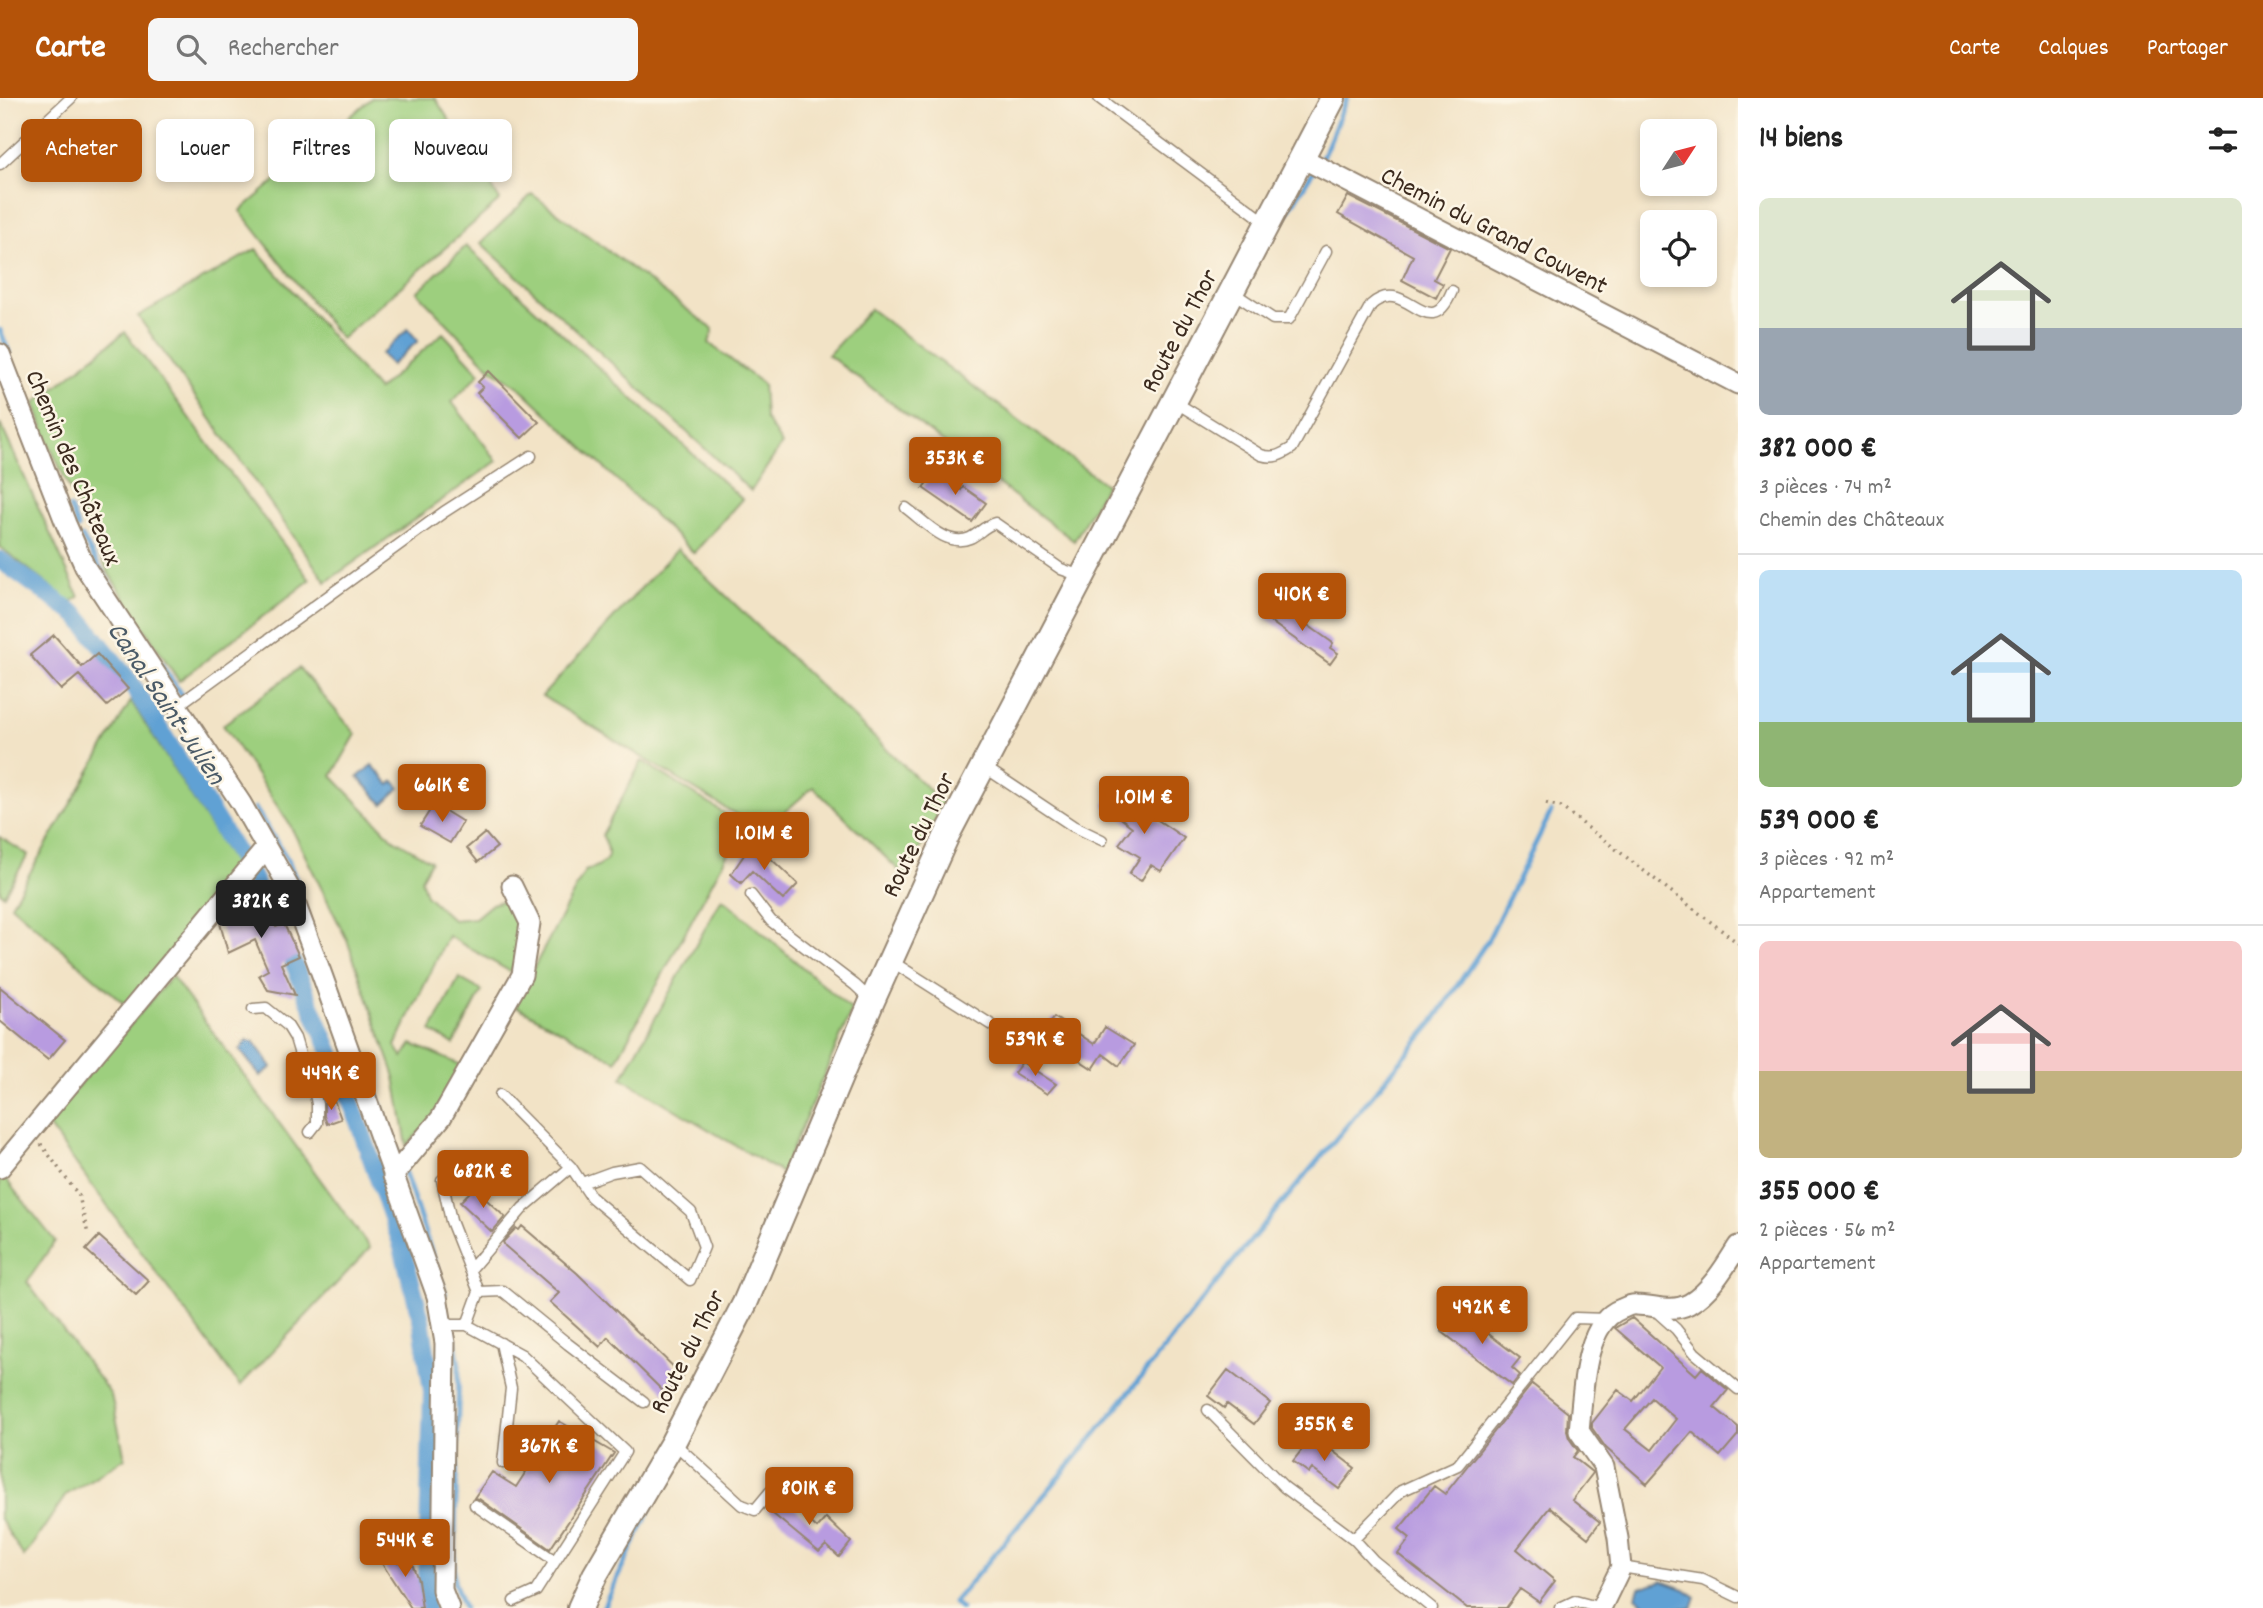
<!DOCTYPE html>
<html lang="fr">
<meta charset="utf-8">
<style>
body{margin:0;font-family:Dekko,sans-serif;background:#f6f6f6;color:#222;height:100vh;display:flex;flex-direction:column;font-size:26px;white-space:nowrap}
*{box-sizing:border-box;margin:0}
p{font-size:23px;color:#767676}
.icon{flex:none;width:38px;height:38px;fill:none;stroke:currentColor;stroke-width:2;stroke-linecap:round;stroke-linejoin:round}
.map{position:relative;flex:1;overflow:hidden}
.drawer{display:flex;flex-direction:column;background:#fff;width:525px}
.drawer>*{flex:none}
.hud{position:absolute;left:21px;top:21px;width:665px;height:63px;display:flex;gap:14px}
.needle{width:46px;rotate:54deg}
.fabs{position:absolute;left:1640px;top:21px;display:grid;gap:14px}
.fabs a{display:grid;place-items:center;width:77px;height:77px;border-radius:10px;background:#fff;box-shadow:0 4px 10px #0003;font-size:35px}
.price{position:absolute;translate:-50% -60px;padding:0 16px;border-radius:7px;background:#b45309;color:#fff;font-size:23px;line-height:46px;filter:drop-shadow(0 2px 4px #0008)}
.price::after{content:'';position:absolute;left:50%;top:42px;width:21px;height:16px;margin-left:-10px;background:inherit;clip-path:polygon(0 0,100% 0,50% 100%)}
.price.current{background:#222;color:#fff}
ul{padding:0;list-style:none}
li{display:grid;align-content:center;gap:14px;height:371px;padding:0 21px}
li+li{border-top:2px solid #e0e0e0}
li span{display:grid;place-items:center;height:217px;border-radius:10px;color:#555}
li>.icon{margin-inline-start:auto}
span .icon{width:126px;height:126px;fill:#fffc;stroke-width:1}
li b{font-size:30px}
h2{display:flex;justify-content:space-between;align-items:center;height:84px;padding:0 21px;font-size:30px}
.tag{padding:0 24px;border-radius:10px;background:#fff;box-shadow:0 4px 10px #0003;font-size:24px;line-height:63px}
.tag.current{background:#b45309;color:#fff}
header{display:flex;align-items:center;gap:42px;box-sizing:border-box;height:98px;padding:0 35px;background:#b45309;color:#fff}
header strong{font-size:33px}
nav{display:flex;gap:38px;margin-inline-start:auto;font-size:24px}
.search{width:490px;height:63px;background:#f6f6f6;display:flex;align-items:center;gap:18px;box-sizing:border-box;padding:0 24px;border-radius:10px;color:#767676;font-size:26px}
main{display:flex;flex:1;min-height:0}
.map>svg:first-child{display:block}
.green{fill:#9dcf7e;stroke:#6c7c4e;stroke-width:2}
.water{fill:#61a1d4;stroke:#4e6679;stroke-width:2}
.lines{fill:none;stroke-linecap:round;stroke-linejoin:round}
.stream{stroke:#61a1d4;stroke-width:5}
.canal{stroke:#61a1d4;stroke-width:18}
.building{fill:#b89be0;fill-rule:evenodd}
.service-casing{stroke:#968672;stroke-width:13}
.minor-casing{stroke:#968672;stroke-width:23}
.tertiary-casing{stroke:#968672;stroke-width:28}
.path{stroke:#968672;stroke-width:3.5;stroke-dasharray:2 5;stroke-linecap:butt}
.service{stroke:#fff;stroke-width:10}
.minor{stroke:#fff;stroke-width:19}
.tertiary{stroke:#fff;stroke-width:24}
.labels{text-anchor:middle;stroke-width:5;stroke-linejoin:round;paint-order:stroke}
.street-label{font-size:26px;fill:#3b2a1e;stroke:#fcf5e5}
.water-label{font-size:28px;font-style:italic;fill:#4a5a67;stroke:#fcf5e5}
</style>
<header>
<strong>Carte</strong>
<div class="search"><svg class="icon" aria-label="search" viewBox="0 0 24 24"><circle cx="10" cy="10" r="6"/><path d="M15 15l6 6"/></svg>Rechercher</div>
<nav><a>Carte</a><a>Calques</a><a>Partager</a></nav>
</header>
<main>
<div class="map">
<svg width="1738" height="1510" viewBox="0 0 1738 1510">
<rect width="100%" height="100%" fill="#fcf5e5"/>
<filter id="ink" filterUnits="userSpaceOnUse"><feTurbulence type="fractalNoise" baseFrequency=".0143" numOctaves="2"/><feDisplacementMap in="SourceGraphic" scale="14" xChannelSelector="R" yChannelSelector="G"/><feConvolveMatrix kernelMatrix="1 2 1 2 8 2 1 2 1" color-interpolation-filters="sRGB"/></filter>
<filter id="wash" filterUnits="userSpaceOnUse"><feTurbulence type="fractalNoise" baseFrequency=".00686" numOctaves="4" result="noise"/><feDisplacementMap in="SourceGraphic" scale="28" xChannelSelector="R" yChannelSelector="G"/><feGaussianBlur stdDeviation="1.57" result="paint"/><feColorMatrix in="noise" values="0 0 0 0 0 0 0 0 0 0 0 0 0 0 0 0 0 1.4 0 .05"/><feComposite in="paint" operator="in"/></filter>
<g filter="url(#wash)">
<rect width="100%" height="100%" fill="#f2e3c6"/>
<path class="green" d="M372,0h63l65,102 -159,139 -101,-128z
M532,96l181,135 -4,14 54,41 2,34 17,26 -31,47 -270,-248z
M466,148l276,253 -48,54 -175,-166 -29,-19 -73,-76z
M256,151l122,141 65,-57 37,40 -28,29 45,59 -171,121 -188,-266z
M870,211l236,176 -32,56 -246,-186z
M125,234l185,248 -131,101 -70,-107 -62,-134 -12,-37z
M0,325l79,174 -8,5 -71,-55z
M677,451l267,255 -39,72 -92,-89 -50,44 -221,-135z
M299,570l57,66 -24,42 60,62 39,23 -10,18 5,16 27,25 22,-2 17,-14 10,-3 13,10 7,29 -11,32 -63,-36 -53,110 8,11 9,-13 49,21 -25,48 -29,33 -12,-69 -48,-137 -57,-115 -67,-100z
M131,603l108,171 -111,135 -117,-102z
M642,663l101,64 -127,236 -102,-56 71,-134c22,-7 30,-13 17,-36z
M0,739l28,18 -24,40 -4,-3z
M722,800l130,112 -70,163 -160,-95z
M172,878l198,272 -130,138 -194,-263z
M459,880l23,13 -28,53 -23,-13z
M4,1079l51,64 -28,41 84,113 14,63 -59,37 -42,62 -24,-38v-337z"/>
<path class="water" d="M408,231l10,12 -27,24 -10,-11z
M372,667l18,20 4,-4 6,7 -17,16 -25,-27z
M246,943h7l19,26 -12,9 -20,-26z
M1662,1483l22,8 12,8 -4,11h-42l-14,-11 3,-9z"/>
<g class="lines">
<path class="stream" d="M1319,64c13,-19 17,-43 28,-64
M1280,126l34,-54
M0,232l9,22
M70,410l8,20
M82,439l37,64
M140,535l45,67
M255,710l33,52 10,25
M342,904l59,158
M404,1072l41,123
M454,1239l5,28 -5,216 10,27
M603,1510l61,-128
M961,1510l-7,-6 140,-166 139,-174 198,-237 57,-85 63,-128"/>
<path class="canal" d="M0,462l78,56 53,67 112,180
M252,778l7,15
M294,866l56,135 50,141 21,79 11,72 -6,217"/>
</g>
<g id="blocks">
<path class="building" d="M1348,98l102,52 -16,31 9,5 -7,14 -34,-18 11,-24 -75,-42z
M489,273l50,51 -17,16 -45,-45 6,-6 -5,-5z
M935,373l26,19 2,-3 23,16 -14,19 -49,-34z
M1280,504l13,10 -1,2 41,29 -3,5 8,5 -8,11 -63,-45z
M54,537l28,32 15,-13 31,35 -21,17 -28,-31 -18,15 -31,-35z
M1114,692l70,48 -23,33 -10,-6 -10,16 -12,-7 11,-17 -21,-13 13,-17 -28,-22z
M434,706l29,18 -13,21 -30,-17z
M485,735l12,14 -19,15 -11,-14z
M753,744l45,42 -15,16 -31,-29 -11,12 -10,-9z
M250,792l6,9 4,-2 16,30 8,-3 15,32 -18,8 14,31 -27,-5 -9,-15 9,-5 -13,-30 -27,13 -8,-30z
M0,889l65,53 -17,20 -48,-39z
M1054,919l40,27 11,-17 29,18 -15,21 -16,-12 -10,15 -52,-34z
M1022,964l34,22 -9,10 -33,-21z
M334,1002l7,19 -14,5 -3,-8v-12z
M474,1090l31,29 -13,15 -32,-30z
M522,1128l55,47 106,103 -17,18 -58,-57 -8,10 -50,-45 9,-9 -54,-47 -2,-4 13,-14 3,2z
M99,1138l50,45 -13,14 -50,-45z
M1457,1212l63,48 -8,10 8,7 -8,10 -71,-54z
M1632,1220l64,57 6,-7 26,22 -14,17 24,20v8l-18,21 -28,-24 -45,52 -41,-36 -14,-20v-5l26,-33 15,11 27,-34 -45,-39zM1652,1300l24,21 -24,31 -27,-21z
M1228,1272l42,33 -16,21 -27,-20 -3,4 -16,-12z
M1532,1286l36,29 -1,18 2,7 9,13 -5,6 20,16 -21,27 28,22 -12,16 -38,-31 -33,42 38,32 -16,21 -19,-13 -14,19h-39l-69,-54 12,-16 -11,-9 35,-43 11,8z
M559,1323l55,32 -64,96 -71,-50 -5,-1 18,-26 24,15z
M1313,1338l42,32 -16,21 -27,-20 -3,4 -16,-12z
M782,1394l13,11 -3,2 25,23 9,-10 25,24 -12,15 -13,-12 -7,7 -52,-43z
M393,1456l5,8 11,-7 9,25 4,28h-11l-30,-46z"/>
</g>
</g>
<g filter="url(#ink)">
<use href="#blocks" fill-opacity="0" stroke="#968672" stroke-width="2"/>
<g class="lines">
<g class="service-casing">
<path id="service" d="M1099,0l168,125
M0,66l71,-66
M1232,194l41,27h16l37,-68
M1173,306l10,3 78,48c13,4 20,0 31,-7l79,-143c35,-32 57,43 81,-14
M906,410c18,13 41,40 64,30 9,-4 14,-12 25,-15l66,46 20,7
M177,608l267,-194 87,-56
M983,668l90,60 29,14
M751,797l20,26 84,64 17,16
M891,863l140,89
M253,911l13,-1 21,17 8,13 6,20 10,18 53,19
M500,997l71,72
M310,1034l7,-9v-19l-6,-28
M442,1082l9,41 28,71 -12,33
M470,1172l53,-62 48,-41 20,30 99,83 14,-33 -13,-35 -51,-45 -28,5 -30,11
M479,1194l24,-1 65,53 76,58
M1656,1213l20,18 19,24 43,36
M442,1227h25l55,30 103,97 -89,139 -22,10
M501,1245l10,45 -8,75
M1208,1312l76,77 70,52 20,22 58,47
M674,1345l68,62 13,5 15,-18
M475,1407l80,56
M1354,1441l47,-48 57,-26 117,-147 31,1
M1621,1469l82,13 35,17
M1560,1510l15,-7 26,7"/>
</g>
<g class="minor-casing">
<path id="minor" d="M1302,60l436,226
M0,256l66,170 19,43 156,236 49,86 32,86 115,321 8,47 -3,247 7,18
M0,1070l266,-320
M393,1078l48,-58 81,-143 8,-52 -18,-37
M1601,1510l20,-41 -3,-29 -14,-71 -25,-36c4,-35 4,-108 42,-122 5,-2 10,-5 15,-4 18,0 36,8 53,-1 21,-12 36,-37 49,-58"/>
</g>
<g class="tertiary-casing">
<path id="tertiary" d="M580,1510l15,-33 78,-133 72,-139 127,-302 75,-166 386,-737"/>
</g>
<path class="path" d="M1546,705l15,4 177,136
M41,1046l38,52 9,38"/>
<use href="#service" class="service"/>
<use href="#minor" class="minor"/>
<use href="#tertiary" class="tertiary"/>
</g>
</g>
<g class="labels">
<g class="street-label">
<text transform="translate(1495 131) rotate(27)" y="9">Chemin du Grand Couvent</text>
<text transform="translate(1178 232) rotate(-62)" y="9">Route du Thor</text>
<text transform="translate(75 369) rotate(67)" y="9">Chemin des Châteaux</text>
<text transform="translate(917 736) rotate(-64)" y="9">Route du Thor</text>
<text transform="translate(686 1253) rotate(-63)" y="9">Route du Thor</text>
</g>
<g class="water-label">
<text transform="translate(168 604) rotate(56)" y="10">Canal Saint-Julien</text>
</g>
</g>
</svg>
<div class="fabs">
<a><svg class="needle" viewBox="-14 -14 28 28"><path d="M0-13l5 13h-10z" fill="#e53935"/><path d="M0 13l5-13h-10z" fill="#767676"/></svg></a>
<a><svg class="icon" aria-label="locate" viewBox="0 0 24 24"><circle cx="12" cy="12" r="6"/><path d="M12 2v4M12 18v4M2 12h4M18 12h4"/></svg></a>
</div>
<b class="price" style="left:955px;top:399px">353K €</b>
<b class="price" style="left:1302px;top:535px">410K €</b>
<b class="price" style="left:442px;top:726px">661K €</b>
<b class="price" style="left:1144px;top:738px">1.01M €</b>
<b class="price" style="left:764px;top:774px">1.01M €</b>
<b class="price current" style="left:261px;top:842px">382K €</b>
<b class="price" style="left:1035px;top:980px">539K €</b>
<b class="price" style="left:331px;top:1014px">449K €</b>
<b class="price" style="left:483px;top:1112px">682K €</b>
<b class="price" style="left:1482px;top:1248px">492K €</b>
<b class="price" style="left:1324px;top:1365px">355K €</b>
<b class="price" style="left:549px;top:1387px">367K €</b>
<b class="price" style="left:809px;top:1429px">801K €</b>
<b class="price" style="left:405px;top:1481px">544K €</b>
<div class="hud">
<a class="tag current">Acheter</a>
<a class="tag">Louer</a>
<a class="tag">Filtres</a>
<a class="tag">Nouveau</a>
</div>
</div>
<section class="drawer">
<h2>14 biens<svg class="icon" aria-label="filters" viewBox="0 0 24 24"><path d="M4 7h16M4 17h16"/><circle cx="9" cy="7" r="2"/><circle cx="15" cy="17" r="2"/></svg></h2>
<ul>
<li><span style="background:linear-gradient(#dfe7d0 60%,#9aa5b1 0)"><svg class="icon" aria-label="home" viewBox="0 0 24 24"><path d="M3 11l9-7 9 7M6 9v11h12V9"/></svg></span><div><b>382 000 €</b><p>3 pièces · 74 m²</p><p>Chemin des Châteaux</p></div></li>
<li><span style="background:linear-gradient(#bfe0f5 70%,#8fb573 0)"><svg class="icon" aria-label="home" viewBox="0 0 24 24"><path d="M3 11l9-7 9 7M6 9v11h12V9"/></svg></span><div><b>539 000 €</b><p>3 pièces · 92 m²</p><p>Appartement</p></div></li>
<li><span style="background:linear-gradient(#f6c9c9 60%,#c2b280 0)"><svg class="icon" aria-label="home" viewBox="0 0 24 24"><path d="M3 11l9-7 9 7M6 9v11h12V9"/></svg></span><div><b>355 000 €</b><p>2 pièces · 56 m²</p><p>Appartement</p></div></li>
</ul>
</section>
</main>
